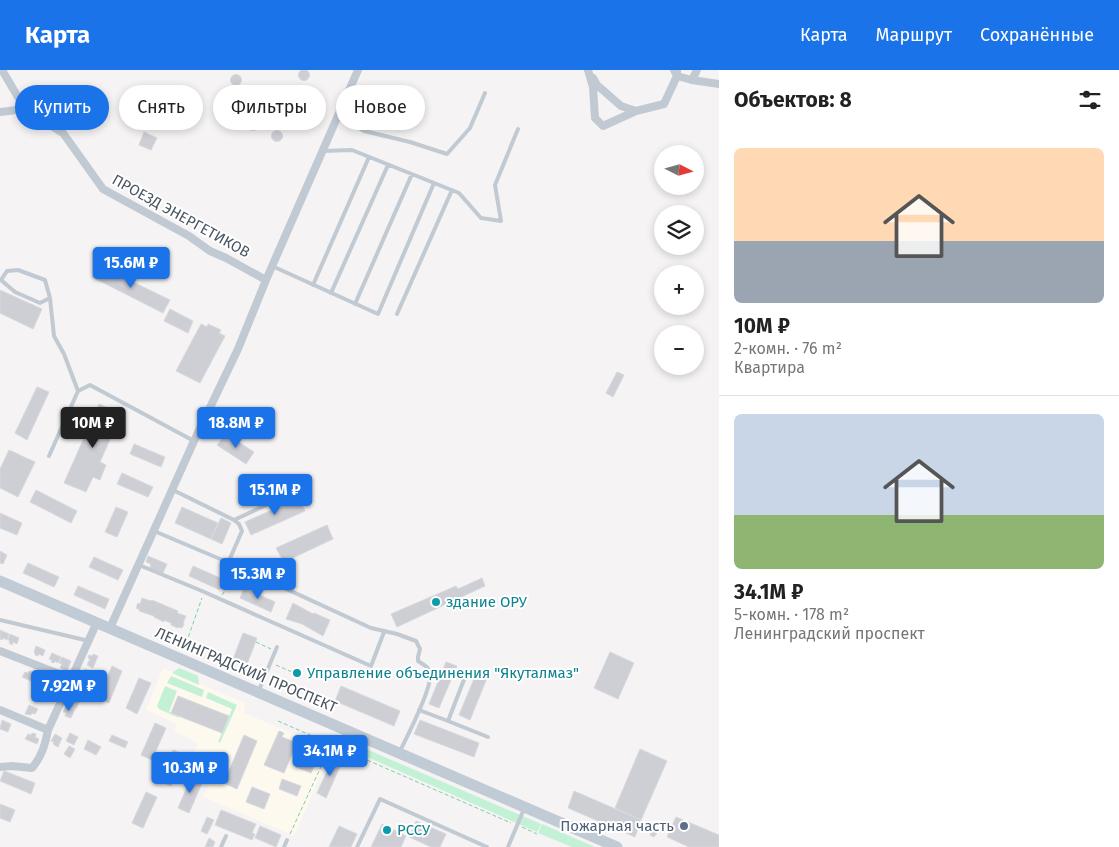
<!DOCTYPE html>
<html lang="ru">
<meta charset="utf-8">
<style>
body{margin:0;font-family:"Fira Sans",sans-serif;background:#f6f6f6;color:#222;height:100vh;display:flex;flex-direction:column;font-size:19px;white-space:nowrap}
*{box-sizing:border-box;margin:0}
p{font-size:16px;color:#767676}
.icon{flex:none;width:28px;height:28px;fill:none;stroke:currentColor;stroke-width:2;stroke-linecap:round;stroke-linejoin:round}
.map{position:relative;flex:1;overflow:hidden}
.sheet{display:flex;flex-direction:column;background:#fff;width:400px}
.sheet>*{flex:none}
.banner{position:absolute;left:15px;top:15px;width:475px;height:45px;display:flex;gap:10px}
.needle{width:32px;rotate:96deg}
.buttons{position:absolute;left:654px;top:75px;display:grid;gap:10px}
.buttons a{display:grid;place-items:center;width:50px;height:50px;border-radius:50%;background:#fff;box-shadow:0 2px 8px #0003;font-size:25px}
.price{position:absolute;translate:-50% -42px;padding:0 11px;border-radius:5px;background:#1a73e8;color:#fff;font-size:16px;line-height:32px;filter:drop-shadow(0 1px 2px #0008)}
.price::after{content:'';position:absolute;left:50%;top:30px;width:15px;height:11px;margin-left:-8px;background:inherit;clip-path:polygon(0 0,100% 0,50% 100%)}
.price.selected{background:#222;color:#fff}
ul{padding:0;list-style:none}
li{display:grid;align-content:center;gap:10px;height:265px;padding:0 15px}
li+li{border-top:1px solid #e0e0e0}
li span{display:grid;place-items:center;height:155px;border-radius:8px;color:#555}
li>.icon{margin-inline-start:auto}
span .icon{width:90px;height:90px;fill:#fffc;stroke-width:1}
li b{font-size:21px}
h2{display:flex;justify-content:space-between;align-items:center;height:60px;padding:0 15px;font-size:21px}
.pill{padding:0 18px;border-radius:22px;background:#fff;box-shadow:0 2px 8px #0003;font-size:18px;line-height:45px}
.pill.selected{background:#1a73e8;color:#fff}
header{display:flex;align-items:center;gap:30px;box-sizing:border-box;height:70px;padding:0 25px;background:#1a73e8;color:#fff}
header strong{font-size:24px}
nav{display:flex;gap:28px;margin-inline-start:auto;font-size:18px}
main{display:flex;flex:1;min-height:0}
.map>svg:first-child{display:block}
.commercial{fill:#fdf9ef}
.green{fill:#c3f1d5}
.building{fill:#cdcfd5;stroke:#d7d9de}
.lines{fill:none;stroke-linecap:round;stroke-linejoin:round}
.path{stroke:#7ad0a6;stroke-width:1;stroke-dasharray:4 2.5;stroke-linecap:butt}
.service{stroke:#c1cad2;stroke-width:4}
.minor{stroke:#c1cad2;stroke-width:8}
.secondary{stroke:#c1cbd6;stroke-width:11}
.culture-dot{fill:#0f9aa8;stroke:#fff;stroke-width:2}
.service-dot{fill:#5c6f8a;stroke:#fff;stroke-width:2}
.labels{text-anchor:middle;stroke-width:4;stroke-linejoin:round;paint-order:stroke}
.street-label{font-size:15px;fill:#4a5661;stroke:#fff}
.culture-label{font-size:15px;fill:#0d838f;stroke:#fff;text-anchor:start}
.service-label{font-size:15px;fill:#4e5e75;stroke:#fff;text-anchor:end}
</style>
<header>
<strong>Карта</strong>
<nav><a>Карта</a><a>Маршрут</a><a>Сохранённые</a></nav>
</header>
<main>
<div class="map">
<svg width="719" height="777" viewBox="0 0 719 777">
<rect width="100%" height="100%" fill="#f5f3f3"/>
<path class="commercial" d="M163,598l82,35 -1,10 88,37 -38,86 -91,-39 15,-35 -24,-9 3,-10 -23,-12 3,-7 -31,-14z"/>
<path class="green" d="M179,598l19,8 1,9 -27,-12z
M171,606l33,14 -2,7 -35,-14z
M165,616l12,5 -8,21 10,5v1l-20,-9 -2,-3z
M208,622l29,13 -17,38 -2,-1 14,-33 -26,-11z
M350,671l23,11 168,72 -4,8 -190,-84z
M542,754l53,23h-23l-34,-14z"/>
<path class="building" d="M298.5 5a5.5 5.5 0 1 1 11 0a5.5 5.5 0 1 1-11 0Z
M230.5 10a5.5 5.5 0 1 1 11 0a5.5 5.5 0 1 1-11 0Z
M259.5 25a5.5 5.5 0 1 1 11 0a5.5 5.5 0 1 1-11 0Z
M286.5 35a5.5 5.5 0 1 1 11 0a5.5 5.5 0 1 1-11 0Z
M85,33l11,6 -10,18 -11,-7 4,-7 -3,-1 2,-4 3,2z
M216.5 43a5.5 5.5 0 1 1 11 0a5.5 5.5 0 1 1-11 0Z
M247.5 55a5.5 5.5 0 1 1 11 0a5.5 5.5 0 1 1-11 0Z
M271.5 66a5.5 5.5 0 1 1 11 0a5.5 5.5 0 1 1-11 0Z
M144,62l13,6 -6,12 -12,-5z
M98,195l72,35 -7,13 -71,-36z
M0,220l42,19 -9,20 -33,-16z
M170,239l23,12 -5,12 -24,-12z
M201,254l6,3 1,-3 13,6 -2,3 6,3 -25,47 -24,-12z
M617,302l7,3 -11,22 -7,-4z
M37,317l12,5 -22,48 -12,-7z
M99,334l22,10 -21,48 6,3 -6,15 -7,-3 -7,15 -22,-9z
M226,364l28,18 -8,12 -29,-19z
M134,374l31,13 -4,10 -31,-13z
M9,380l26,12 -17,35 -18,-9v-19z
M122,403l31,14 -5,10 -31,-13z
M36,420l41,21 -6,12 -41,-21z
M299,428l6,13 -54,24 -6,-13z
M116,437l12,5 -11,25 -12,-5z
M182,437l36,16 -7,16 -36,-16z
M0,443l22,10 -5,12 -17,-7z
M221,448l10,5 -9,21 -11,-5z
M327,455l6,14 -49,23 -8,-14z
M0,481l7,4 -4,9 -3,-1z
M148,486l19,8 -4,9 -13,-5 1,-4 -5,-2z
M94,487l29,13 -5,10 -29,-13z
M28,493l31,14 -5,10 -31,-14z
M193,496l32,14 -5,10 -31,-14z
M482,508l3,8 -88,41 -6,-13 65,-28 2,3z
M78,516l31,13 -4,10 -31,-14z
M244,518l31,14 -4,10 -31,-14z
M142,528l9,3 1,-1 26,11 -1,2 9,3 -3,7 1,1 -2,4 -3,-1 -1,1 -7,-3v-2l-7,-3v2l-10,-5v-1l-15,-5 1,-1 -4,-2 2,-5 2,1z
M293,533l20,11 1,-1 16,7 -7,16 -21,-12 -16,-5z
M0,560l9,4 -2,6 -4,-2 -1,2 -2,-1z
M243,563l14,5 -11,29 -14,-5z
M10,564l9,4 -2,6 -4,-2 -1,3 -3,-2 1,-2 -2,-1z
M36,576l9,4 -2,6 -4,-2 -1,2 -3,-1v-2l-1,-1z
M610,582l24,11 -16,36 -24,-11z
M52,583l9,4 -3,6 -3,-2 -1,2 -3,-1 1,-2 -3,-1z
M93,584l5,2 -5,12 -6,-3 3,-6 -2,-1 1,-3 3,1z
M62,587l9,4 -4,10 -7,-3 2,-4 -3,-1z
M446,592l11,4 -18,42 -10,-4z
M112,596l10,5 -13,32 -11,-4z
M85,599l6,3 -4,10 -6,-2v-2l-2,-1 3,-6 2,1z
M29,601l3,1 -1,2 2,1 -2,6 -9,-4 3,-5 3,1z
M476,604l11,4 -17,42 -11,-5z
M44,607l4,2 -1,2 2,1 -2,6 -9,-4 2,-6 3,2z
M139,608l12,5 -14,31 -11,-6z
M341,616l59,25 -6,15 -59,-25z
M74,626l7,2 -5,11 -6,-2 1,-4 -3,-1 2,-5 3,1z
M178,626l51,20 -7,17 -51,-20z
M29,635l9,4 -3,5 -3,-1 -1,2 -6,-1z
M66,636l9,3 -4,9 -6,-2 1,-3 -3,-1z
M2,650l9,4 -3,8 -8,-3z
M420,650l59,23 -5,14 -60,-23z
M155,653l11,5 -14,32 -11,-5z
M279,661l5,2 -2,4 15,6 -13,30 -20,-8z
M32,663l4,1 -1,3 4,2 -2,5 -12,-5 3,-5 3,1z
M70,663l8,4 -4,8 -8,-4z
M55,664l7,4 -4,9 -5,-3 1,-2 -3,-1z
M112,665l16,7 -3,6 -16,-7z
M244,665l13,6 -20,48 -13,-6z
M88,670l13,7 -5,8 -12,-6z
M69,676l6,3 -5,9 -6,-4z
M306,676l14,7 -9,20 -15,-6z
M640,679l27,12 -26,59 -26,-12z
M173,680l12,5 -14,31 -11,-5z
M334,686l9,4 -17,38 -9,-5z
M4,701l31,12 -4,11 -31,-13z
M192,706l11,5 -14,32 -11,-5z
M282,709l19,7 -4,10 -18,-7z
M252,717l18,7 -6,15 -18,-7z
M574,721l67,29 -6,17 -67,-29z
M146,722l11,5 -14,31 -11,-5z
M0,734l15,6 -5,12 -10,-4z
M221,740l35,14 -4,9 3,1 -3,6 -37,-15z
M207,747l7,3 -7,14 -6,-3z
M676,747l43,18v12h-30l-22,-10z
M416,751l30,13 -6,13h-9l-22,-10z
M382,754l24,12 -5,11h-30z
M260,756l21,9 -5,12 -21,-9z
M339,756l18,8 -6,13h-22z
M652,760l5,3 -3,4 -4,-2z
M209,768l6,4 -2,5h-8z"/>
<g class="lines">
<path class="path" d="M222,525l15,-22
M256,572l15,7
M184,579l18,-51
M276,595l16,7
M278,651l233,102
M522,757l15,7
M290,764l41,-89"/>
<path class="service" d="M337,46l27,15 46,11 37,12 23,-26 15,-35
M322,81l30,-1 107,43 22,25 20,3 -6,-36 23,-56
M272,196l106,48 56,-131
M313,215l56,-128
M331,223l57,-128
M50,228l-10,5 -25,-11 -14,-12 6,-9 11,-1 27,10 5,18 4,38 10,18 14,37
M355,234l57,-130
M397,244l55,-124
M49,386l29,-65 12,-6 104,56
M173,420l61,30 5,4 3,7 -14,32
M234,450l60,-28
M154,461l85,36 132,61 26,6 19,7 4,8 -2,8v4c6,4 12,6 12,14 2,13 -23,62 -30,76
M139,495l63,26 169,75 13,-34
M0,550l89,21
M259,620l18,-43
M419,640l29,11 17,-44
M448,651l40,16
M221,777l5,-11
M284,777l3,-7
M357,777l23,-48 107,48
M508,777l16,-38"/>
<path class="minor" d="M2,0l23,39 38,24 40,56 86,47 21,15 16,7 40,22
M588,0l5,17 2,31 8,8 33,-15 28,-7 13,-28 -3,-6
M677,1v5l15,4 5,-10
M593,8l4,7 24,21 15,5
M692,10l27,4
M0,42l25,-3
M110,558l84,-187 44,-92 28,-69 92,-210
M0,581l72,28
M0,640l48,20
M0,697l12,-1 20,2c10,-12 13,-23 16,-38l49,-108"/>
<path class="secondary" d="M0,511l617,266"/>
</g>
<g class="culture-dot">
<circle cx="436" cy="532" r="5"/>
<circle cx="297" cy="603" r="5"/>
<circle cx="387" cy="760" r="5"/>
</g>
<circle class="service-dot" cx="684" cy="756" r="5"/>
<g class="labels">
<g class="street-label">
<text transform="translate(181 146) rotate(29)" y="5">ПРОЕЗД ЭНЕРГЕТИКОВ</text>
<text transform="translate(246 600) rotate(23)" y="5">ЛЕНИНГРАДСКИЙ ПРОСПЕКТ</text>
</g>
<g class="culture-label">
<text x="446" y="537">здание ОРУ</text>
<text x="307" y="608">Управление объединения "Якуталмаз"</text>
<text x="397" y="765">РССУ</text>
</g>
<g class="service-label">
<text x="674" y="761">Пожарная часть</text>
</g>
</g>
</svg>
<div class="buttons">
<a><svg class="needle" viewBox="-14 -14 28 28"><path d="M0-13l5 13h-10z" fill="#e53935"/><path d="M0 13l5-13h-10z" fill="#767676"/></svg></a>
<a><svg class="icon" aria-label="layers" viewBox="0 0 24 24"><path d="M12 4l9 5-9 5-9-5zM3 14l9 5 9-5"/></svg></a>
<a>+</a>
<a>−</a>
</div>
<b class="price" style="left:131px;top:219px">15.6M ₽</b>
<b class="price selected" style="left:93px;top:379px">10M ₽</b>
<b class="price" style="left:236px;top:379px">18.8M ₽</b>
<b class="price" style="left:275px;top:446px">15.1M ₽</b>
<b class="price" style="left:258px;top:530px">15.3M ₽</b>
<b class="price" style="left:69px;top:642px">7.92M ₽</b>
<b class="price" style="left:330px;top:707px">34.1M ₽</b>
<b class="price" style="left:190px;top:724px">10.3M ₽</b>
<div class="banner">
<a class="pill selected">Купить</a>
<a class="pill">Снять</a>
<a class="pill">Фильтры</a>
<a class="pill">Новое</a>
</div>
</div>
<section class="sheet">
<h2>Объектов: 8<svg class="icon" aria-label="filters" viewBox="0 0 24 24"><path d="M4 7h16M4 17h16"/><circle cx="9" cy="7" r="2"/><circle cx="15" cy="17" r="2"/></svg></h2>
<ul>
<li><span style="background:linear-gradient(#ffd9b3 60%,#9aa5b1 0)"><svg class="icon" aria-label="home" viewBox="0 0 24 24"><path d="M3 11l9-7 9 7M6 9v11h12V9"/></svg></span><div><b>10M ₽</b><p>2-комн. · 76 m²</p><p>Квартира</p></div></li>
<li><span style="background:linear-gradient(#c9d6e8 65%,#8fb573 0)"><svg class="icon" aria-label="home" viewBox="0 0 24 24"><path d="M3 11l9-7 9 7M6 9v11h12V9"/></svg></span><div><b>34.1M ₽</b><p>5-комн. · 178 m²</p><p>Ленинградский проспект</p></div></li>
</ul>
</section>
</main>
